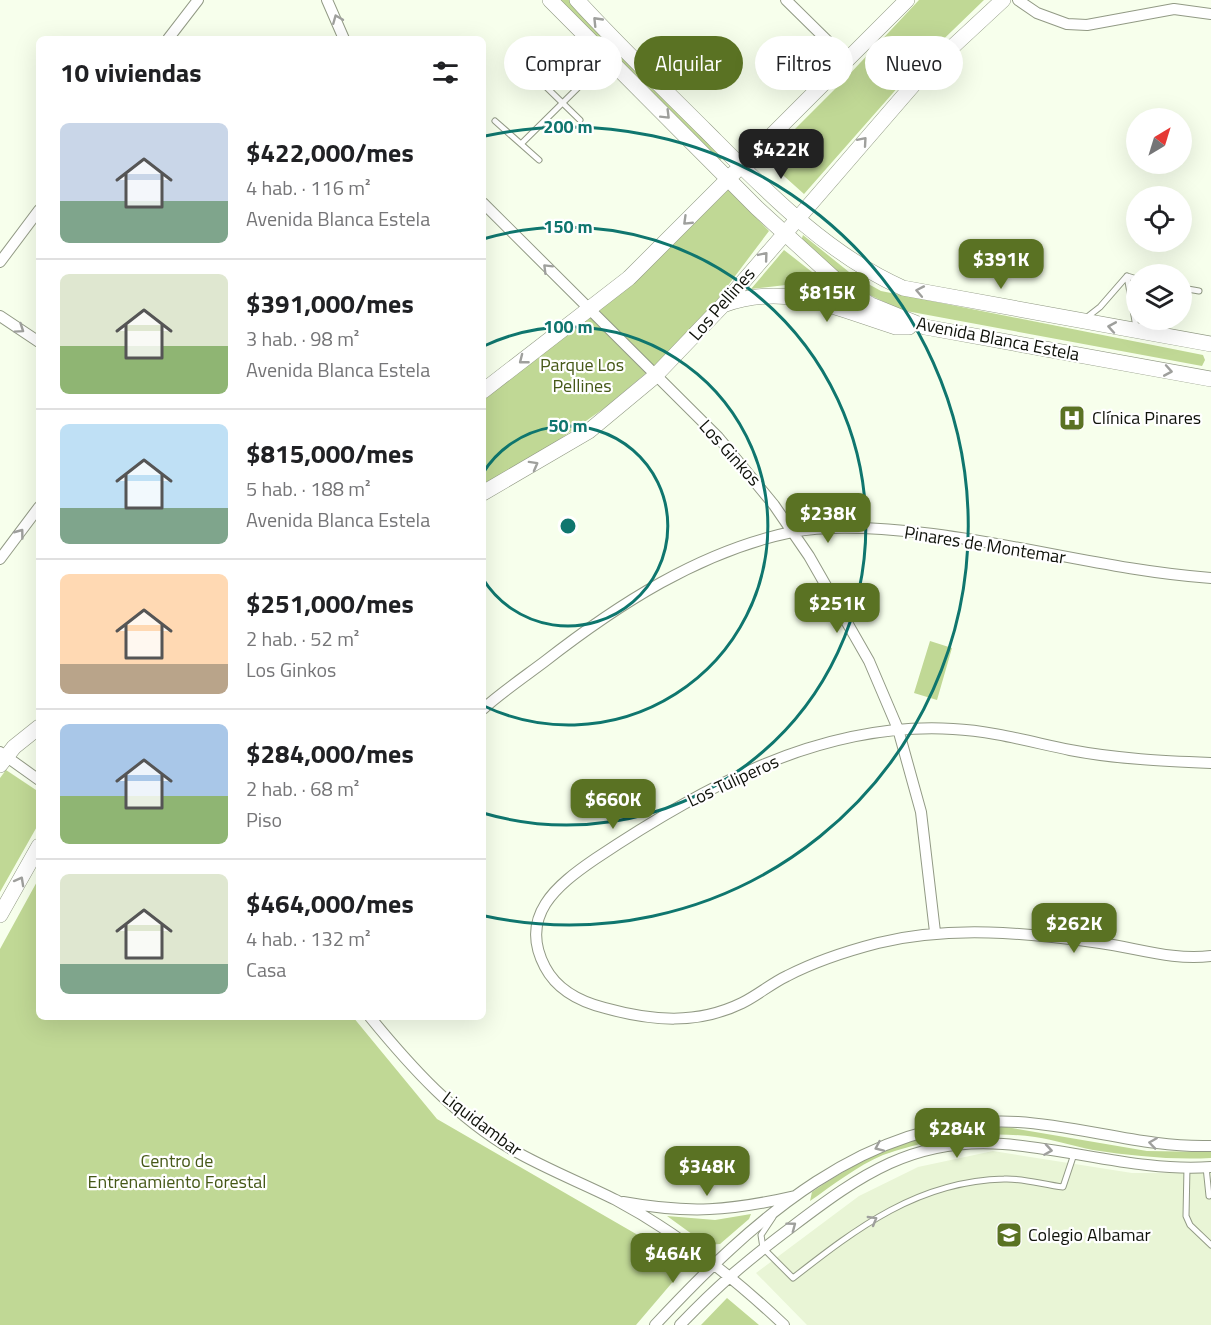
<!DOCTYPE html>
<html lang="es">
<meta charset="utf-8">
<style>
body{margin:0;font-family:"Titillium Web",sans-serif;background:#f2f2f2;color:#202124;height:100vh;display:flex;flex-direction:column;font-size:22px;white-space:nowrap}
*{box-sizing:border-box;margin:0}
p{font-size:20px;color:#757577}
.icon{flex:none;width:33px;height:33px;fill:none;stroke:currentColor;stroke-width:2;stroke-linecap:round;stroke-linejoin:round}
.map{position:relative;flex:1;overflow:hidden}
.drawer{position:absolute;left:36px;top:36px;width:450px;height:984px;display:flex;flex-direction:column;background:#fff;border-radius:9px;box-shadow:0 6px 24px #0002}
.drawer>*{flex:none}
.banner{position:absolute;left:504px;top:36px;width:570px;height:54px;display:flex;gap:12px}
.needle{width:39px;rotate:38deg}
.tools{position:absolute;left:1126px;top:108px;display:grid;gap:12px}
.tools a{display:grid;place-items:center;width:66px;height:66px;border-radius:50%;background:#fff;box-shadow:0 6px 24px #0002;font-size:30px}
.price{position:absolute;translate:-50% -51px;padding:0 14px;border-radius:12px;background:#5a7223;color:#fff;font-size:20px;line-height:39px;filter:drop-shadow(0 2px 3px #0008)}
.price::after{content:'';position:absolute;left:50%;top:36px;width:18px;height:14px;margin-left:-9px;background:inherit;clip-path:polygon(0 0,100% 0,50% 100%)}
.price.on{background:#222;color:#fff}
ul{padding:0;list-style:none}
li{display:flex;align-items:center;gap:18px;height:150px;padding:0 24px}
li+li{border-top:2px solid #e0e0e0}
li span{display:grid;place-items:center;flex:none;width:168px;height:120px;border-radius:9px;color:#555}
li>.icon{margin-inline-start:auto}
span .icon{width:72px;height:72px;fill:#fffc;stroke-width:1}
li b{font-size:26px}
h2{display:flex;justify-content:space-between;align-items:center;height:72px;padding:0 24px;font-size:26px}
.pill{padding:0 21px;border-radius:27px;background:#fff;box-shadow:0 6px 24px #0002;font-size:21px;line-height:54px}
.pill.on{background:#5a7223;color:#fff}
.map>svg:first-child{display:block}
.built{fill:#e9f5d6}
.green{fill:#c0d895}
.lines{fill:none;stroke-linecap:round;stroke-linejoin:round}
.lane-casing{stroke:#929a85;stroke-width:7}
.street-casing{stroke:#929a85;stroke-width:12}
.secondary-casing{stroke:#929a85;stroke-width:16}
.lane{stroke:#fff;stroke-width:5}
.street{stroke:#fff;stroke-width:10}
.secondary{stroke:#fff;stroke-width:15}
.oneway{stroke:#9fa09d}
.ring{fill:none;stroke:#0f766e;stroke-width:3}
.labels{text-anchor:middle;stroke-width:4.5;stroke-linejoin:round;paint-order:stroke}
.street-label{font-size:18px;fill:#0f120a;stroke:#fff}
.park-label{font-size:18px;fill:#455817;stroke:#fff}
.poi-label{font-size:18px;fill:#0f120a;stroke:#fff;text-anchor:start}
.centre{fill:#0f766e;stroke:#fff;stroke-width:3}
.ring-label{font-size:18px;text-anchor:middle;font-weight:bold;fill:#0f766e;stroke:#fff;stroke-width:4.5;stroke-linejoin:round;paint-order:stroke}
</style>
<div class="map">
<svg width="1211" height="1325" viewBox="0 0 1211 1325">
<rect width="100%" height="100%" fill="#f7ffec"/>
<path class="built" d="M993,1151l139,22h79v152h-404l-51,-52 103,-77 59,-29z"/>
<path class="green" d="M558,0h14l154,155 -7,6z
M919,0h65l-62,60 -118,134 -39,-35 80,-80z
M729,189l40,42 -67,89 -44,43 -52,44 -69,48 -54,31v-86l163,-129z
M803,235l51,41 27,15 322,64 2,5 -3,6 -301,-56 -48,-23 -52,-46z
M784,250l65,51 -63,-16 -35,4z
M930,641l22,7 -15,52 -23,-7z
M6,770l33,22v31l-39,69v-114z
M39,878v139h314l84,102 251,145 -52,61h-636v-376z
M1006,1127l141,24 64,1v6c-39,2 -79,-2 -118,-8 -19,-4 -38,-10 -58,-13 -49,-7 -105,1 -152,18 -26,11 -50,30 -73,46l2,-9c67,-46 112,-61 194,-65z
M751,1214l-2,5 -29,25 -13,1 -40,-29 48,4z
M727,1298l32,27h-58z"/>
<g class="lines">
<g class="lane-casing">
<path id="lane" d="M539,80l41,40
M495,121l44,39
M521,144l86,-85
M1182,288l17,3
M1086,318l14,-11 27,-31
M1136,327l-9,-51 10,3
M1187,1167l-1,49 4,9 21,20
M1206,1167l3,29 2,-1
M773,1217l-12,18 2,13 30,30c64,-50 125,-97 211,-99 19,-1 40,6 59,8l11,-33"/>
</g>
<g class="street-casing">
<path id="street" d="M327,0l17,39
M786,0l61,60
M1018,0l19,13 30,11 20,1 87,-16 37,5
M168,39l30,-39
M483,203l235,234 56,68 35,51 60,105 29,68 23,83 14,120
M0,262l39,-52
M0,316l39,26
M0,559l39,-52
M483,709c19,-17 41,-32 61,-47 73,-57 156,-111 248,-130 41,-8 90,-4 132,1 96,11 190,38 287,45
M0,752l39,28
M1211,763c-47,-2 -94,-4 -141,-13 -39,-8 -77,-19 -117,-21 -132,-8 -252,59 -358,130 -38,26 -77,57 -50,108 12,23 36,35 60,41 47,13 92,17 137,-5 16,-8 30,-20 45,-27 29,-15 60,-25 91,-33 73,-18 149,-10 222,0 37,5 74,18 111,13
M370,1017c40,49 87,101 143,133 33,19 69,33 103,50 62,33 116,76 168,125
M623,1202c66,12 107,9 172,-6
M655,1325c95,-102 213,-212 363,-203 65,4 127,26 193,24
M680,1325c38,-40 69,-66 113,-99 67,-51 121,-89 210,-82 69,5 138,28 208,23"/>
</g>
<g class="secondary-casing">
<path id="secondary" d="M550,0l207,208 91,83 23,14 54,22 286,52
M577,0c41,45 85,87 128,130 59,59 121,124 198,158l308,56
M723,305c63,-23 112,3 173,22h13
M483,391l146,-113 278,-278
M483,493l106,-62 65,-54 69,-72 197,-228 83,-77
M0,765l14,-18 25,-20
M0,915l39,-69"/>
</g>
<use href="#lane" class="lane"/>
<use href="#street" class="street"/>
<use href="#secondary" class="secondary"/>
</g>
<defs><path id="oneway-chevron" d="M-2-3.5L2.5 0L-2 3.5" fill="none" stroke-width="1.6" stroke-linecap="round" stroke-linejoin="round" transform="scale(1.5)"/></defs>
<g class="oneway">
<use href="#oneway-chevron" transform="translate(337 19) rotate(-112)"/>
<use href="#oneway-chevron" transform="translate(597 21) rotate(-134)"/>
<use href="#oneway-chevron" transform="translate(666 115) rotate(45)"/>
<use href="#oneway-chevron" transform="translate(863 141) rotate(-49)"/>
<use href="#oneway-chevron" transform="translate(687 221) rotate(136)"/>
<use href="#oneway-chevron" transform="translate(764 256) rotate(-50)"/>
<use href="#oneway-chevron" transform="translate(547 268) rotate(-135)"/>
<use href="#oneway-chevron" transform="translate(920 291) rotate(-169)"/>
<use href="#oneway-chevron" transform="translate(1112 327) rotate(-170)"/>
<use href="#oneway-chevron" transform="translate(20 329) rotate(34)"/>
<use href="#oneway-chevron" transform="translate(523 360) rotate(142)"/>
<use href="#oneway-chevron" transform="translate(1168 371) rotate(10)"/>
<use href="#oneway-chevron" transform="translate(534 465) rotate(-29)"/>
<use href="#oneway-chevron" transform="translate(20 533) rotate(-53)"/>
<use href="#oneway-chevron" transform="translate(20 881) rotate(-61)"/>
<use href="#oneway-chevron" transform="translate(1153 1143) rotate(-172)"/>
<use href="#oneway-chevron" transform="translate(879 1147) rotate(156)"/>
<use href="#oneway-chevron" transform="translate(1048 1150) rotate(9)"/>
<use href="#oneway-chevron" transform="translate(873 1220) rotate(-30)"/>
<use href="#oneway-chevron" transform="translate(792 1226) rotate(-37)"/>
</g>
<g class="ring">
<path d="M483 473A100 100 0 1 1 483 579"/>
<path d="M484 346A199 199 0 1 1 484 706"/>
<path d="M483 239A299 299 0 1 1 483 813"/>
<path d="M485 136A399 399 0 1 1 485 916"/>
</g>
<defs>
<g id="hospital-square" transform="scale(1.35)"><rect x="-9" y="-9" width="18" height="18" rx="4" fill="#5a7223" stroke="#fff"/><path d="M-5-5h3v3.5h4V-5h3V5h-3V1.5h-4V5h-3Z" fill="#fff"/></g>
<g id="school-square" transform="scale(1.35)"><rect x="-9" y="-9" width="18" height="18" rx="4" fill="#5a7223" stroke="#fff"/><path d="M0-5L7-2L0 1L-7-2ZM-4 1L0 2.5L4 1V4Q0 6-4 4Z" fill="#fff"/></g>
</defs>
<g fill-rule="evenodd">
<use href="#hospital-square" x="1072" y="418"/>
<use href="#school-square" x="1009" y="1235"/>
</g>
<g class="labels">
<g class="street-label">
<text transform="translate(722 304) rotate(-49)" y="6">Los Pellines</text>
<text transform="translate(998 339) rotate(11)" y="6">Avenida Blanca Estela</text>
<text transform="translate(730 453) rotate(48)" y="6">Los Ginkos</text>
<text transform="translate(985 545) rotate(9)" y="6">Pinares de Montemar</text>
<text transform="translate(733 781) rotate(-25)" y="6">Los Tuliperos</text>
<text transform="translate(482 1124) rotate(37)" y="6">Liquidambar</text>
</g>
<g class="park-label">
<text x="582" y="371">Parque Los<tspan x="582" dy="21">Pellines</tspan></text>
<text x="177" y="1167">Centro de<tspan x="177" dy="21">Entrenamiento Forestal</tspan></text>
</g>
<g class="poi-label">
<text x="1092" y="424">Clínica Pinares</text>
<text x="1028" y="1241">Colegio Albamar</text>
</g>
</g>
<circle cx="568" cy="526" r="9" class="centre"/>
<g class="ring-label">
<text x="568" y="133">200 m</text>
<text x="568" y="233">150 m</text>
<text x="568" y="333">100 m</text>
<text x="568" y="432">50 m</text>
</g>
</svg>
<div class="tools">
<a><svg class="needle" viewBox="-14 -14 28 28"><path d="M0-13l5 13h-10z" fill="#e53935"/><path d="M0 13l5-13h-10z" fill="#757577"/></svg></a>
<a><svg class="icon" aria-label="locate" viewBox="0 0 24 24"><circle cx="12" cy="12" r="6"/><path d="M12 2v4M12 18v4M2 12h4M18 12h4"/></svg></a>
<a><svg class="icon" aria-label="layers" viewBox="0 0 24 24"><path d="M12 4l9 5-9 5-9-5zM3 14l9 5 9-5"/></svg></a>
</div>
<b class="price on" style="left:781px;top:180px">$422K</b>
<b class="price" style="left:1001px;top:290px">$391K</b>
<b class="price" style="left:827px;top:323px">$815K</b>
<b class="price" style="left:828px;top:544px">$238K</b>
<b class="price" style="left:837px;top:634px">$251K</b>
<b class="price" style="left:613px;top:830px">$660K</b>
<b class="price" style="left:1074px;top:954px">$262K</b>
<b class="price" style="left:957px;top:1159px">$284K</b>
<b class="price" style="left:707px;top:1197px">$348K</b>
<b class="price" style="left:673px;top:1284px">$464K</b>
<div class="banner">
<a class="pill">Comprar</a>
<a class="pill on">Alquilar</a>
<a class="pill">Filtros</a>
<a class="pill">Nuevo</a>
</div>
<section class="drawer">
<h2>10 viviendas<svg class="icon" aria-label="filters" viewBox="0 0 24 24"><path d="M4 7h16M4 17h16"/><circle cx="9" cy="7" r="2"/><circle cx="15" cy="17" r="2"/></svg></h2>
<ul>
<li><span style="background:linear-gradient(#c9d6e8 65%,#7fa58c 0)"><svg class="icon" aria-label="home" viewBox="0 0 24 24"><path d="M3 11l9-7 9 7M6 9v11h12V9"/></svg></span><div><b>$422,000/mes</b><p>4 hab. · 116 m²</p><p>Avenida Blanca Estela</p></div></li>
<li><span style="background:linear-gradient(#dfe7d0 60%,#8fb573 0)"><svg class="icon" aria-label="home" viewBox="0 0 24 24"><path d="M3 11l9-7 9 7M6 9v11h12V9"/></svg></span><div><b>$391,000/mes</b><p>3 hab. · 98 m²</p><p>Avenida Blanca Estela</p></div></li>
<li><span style="background:linear-gradient(#bfe0f5 70%,#7fa58c 0)"><svg class="icon" aria-label="home" viewBox="0 0 24 24"><path d="M3 11l9-7 9 7M6 9v11h12V9"/></svg></span><div><b>$815,000/mes</b><p>5 hab. · 188 m²</p><p>Avenida Blanca Estela</p></div></li>
<li><span style="background:linear-gradient(#ffd9b3 75%,#b9a48a 0)"><svg class="icon" aria-label="home" viewBox="0 0 24 24"><path d="M3 11l9-7 9 7M6 9v11h12V9"/></svg></span><div><b>$251,000/mes</b><p>2 hab. · 52 m²</p><p>Los Ginkos</p></div></li>
<li><span style="background:linear-gradient(#a9c7e8 60%,#8fb573 0)"><svg class="icon" aria-label="home" viewBox="0 0 24 24"><path d="M3 11l9-7 9 7M6 9v11h12V9"/></svg></span><div><b>$284,000/mes</b><p>2 hab. · 68 m²</p><p>Piso</p></div></li>
<li><span style="background:linear-gradient(#dfe7d0 75%,#7fa58c 0)"><svg class="icon" aria-label="home" viewBox="0 0 24 24"><path d="M3 11l9-7 9 7M6 9v11h12V9"/></svg></span><div><b>$464,000/mes</b><p>4 hab. · 132 m²</p><p>Casa</p></div></li>
</ul>
</section>
</div>
